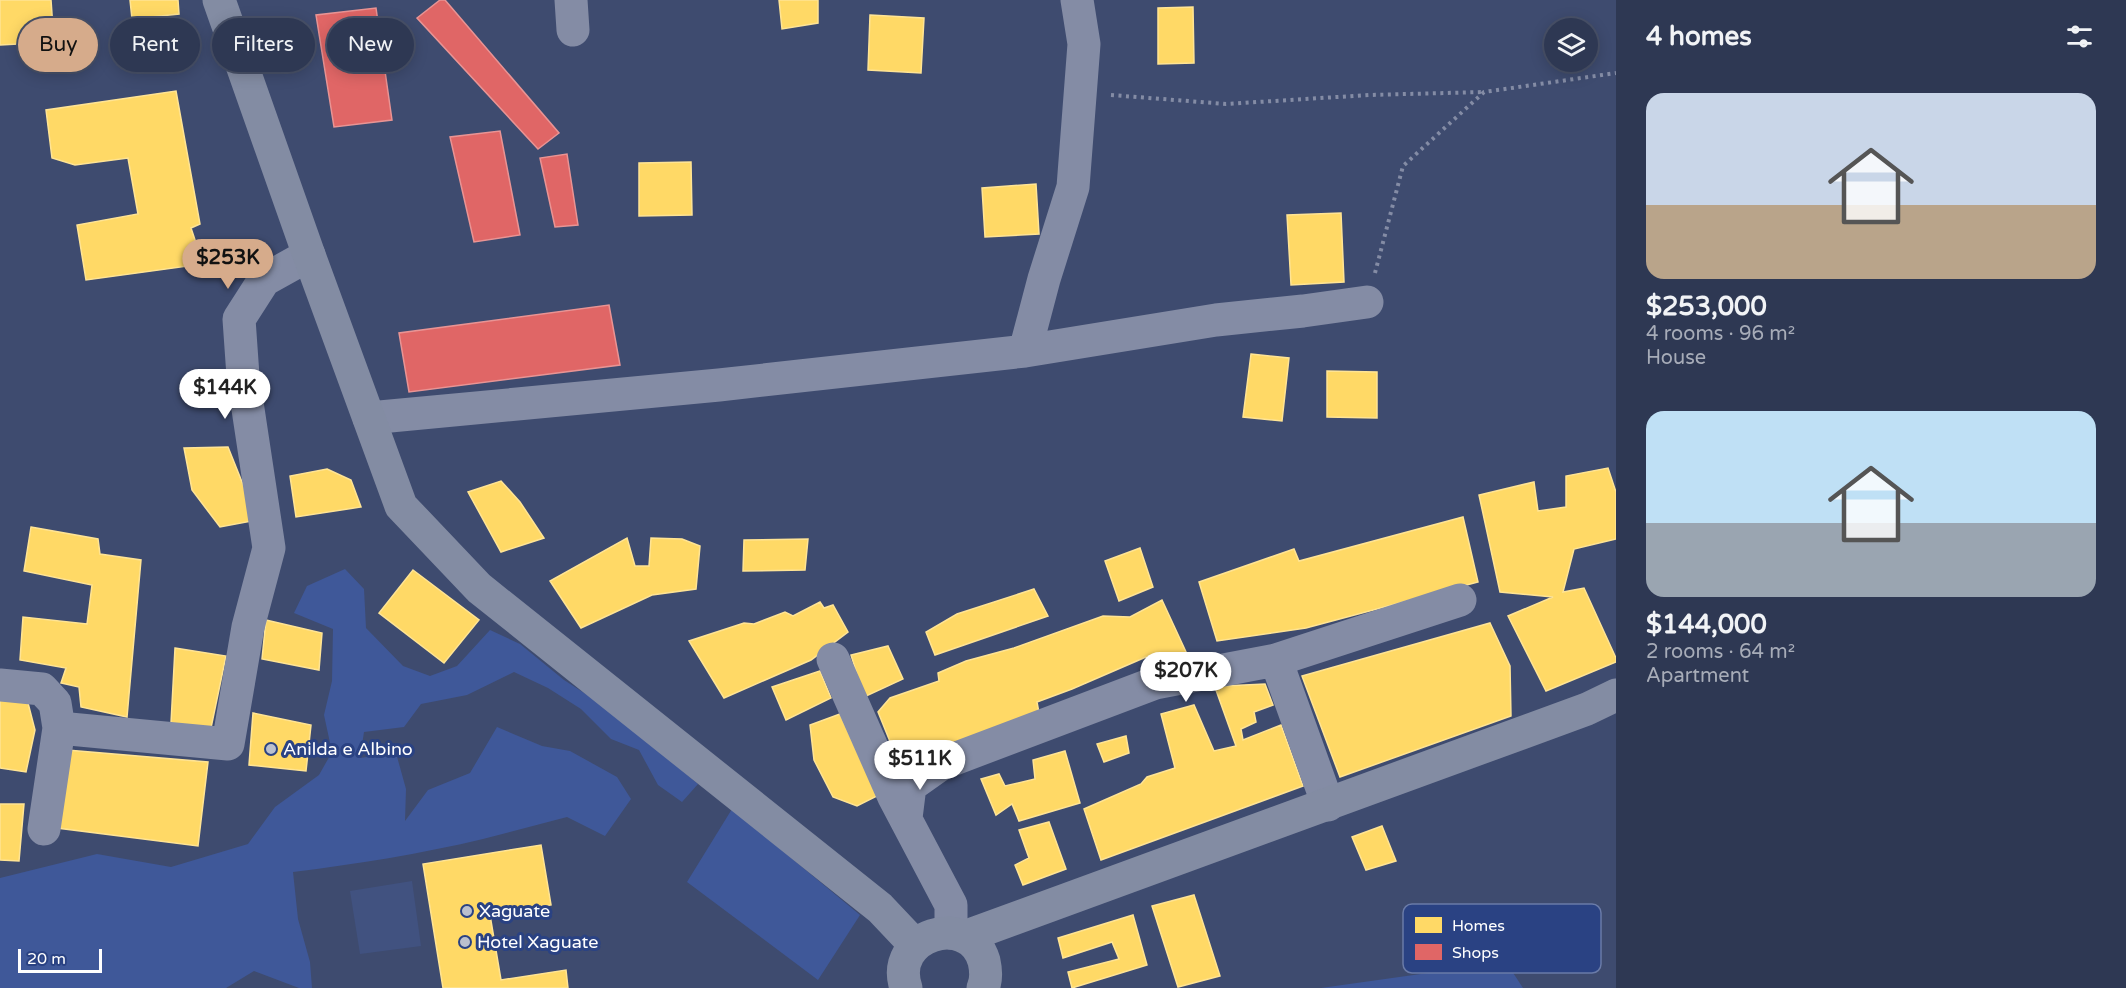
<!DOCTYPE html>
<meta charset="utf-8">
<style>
body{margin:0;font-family:"Varela Round",sans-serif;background:#3a435d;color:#f1f3f6;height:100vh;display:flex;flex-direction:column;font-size:22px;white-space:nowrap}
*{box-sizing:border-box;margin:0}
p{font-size:20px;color:#a7acb8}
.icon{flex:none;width:33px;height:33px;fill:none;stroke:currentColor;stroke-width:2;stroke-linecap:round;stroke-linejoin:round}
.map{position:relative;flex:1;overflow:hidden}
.drawer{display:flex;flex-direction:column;background:#2e3853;width:510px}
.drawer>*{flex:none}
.top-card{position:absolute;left:18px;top:18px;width:570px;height:54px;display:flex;gap:12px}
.controls{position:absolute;left:1544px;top:18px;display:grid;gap:12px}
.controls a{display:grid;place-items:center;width:54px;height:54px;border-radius:50%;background:#2e3853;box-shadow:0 3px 15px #0003,0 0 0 2px #49526a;font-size:30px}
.scale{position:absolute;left:18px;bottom:15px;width:84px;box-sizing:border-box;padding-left:6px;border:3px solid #fff;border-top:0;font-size:16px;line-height:21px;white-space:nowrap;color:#fff;-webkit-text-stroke:4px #2a4283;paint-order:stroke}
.price{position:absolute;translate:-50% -51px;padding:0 14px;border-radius:21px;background:#fff;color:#222;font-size:20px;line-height:39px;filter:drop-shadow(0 2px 3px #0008)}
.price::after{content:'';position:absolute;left:50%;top:36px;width:18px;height:14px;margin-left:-9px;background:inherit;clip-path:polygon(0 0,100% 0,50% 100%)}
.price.selected{background:#d6ab8b;color:#111}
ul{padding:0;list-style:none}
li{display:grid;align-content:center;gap:12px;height:318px;padding:0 30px}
li span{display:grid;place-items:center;height:186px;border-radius:18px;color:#555}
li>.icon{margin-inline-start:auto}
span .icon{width:108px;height:108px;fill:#fffc;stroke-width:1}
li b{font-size:26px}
h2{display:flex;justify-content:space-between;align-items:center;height:72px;padding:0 30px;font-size:26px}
.chip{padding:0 21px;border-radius:27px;background:#2e3853;box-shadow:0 3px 15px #0003,0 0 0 2px #49526a;font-size:21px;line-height:54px}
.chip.selected{background:#d6ab8b;color:#111}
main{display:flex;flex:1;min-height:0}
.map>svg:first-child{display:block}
.green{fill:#3f5899}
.water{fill:#415280}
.homes{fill:#ffd966;stroke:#ffe494;stroke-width:1.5}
.shops{fill:#e06666;stroke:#e99494;stroke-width:1.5}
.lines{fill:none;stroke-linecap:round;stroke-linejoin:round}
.path{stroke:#848ca5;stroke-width:4;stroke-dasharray:3 4.5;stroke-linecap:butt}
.minor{stroke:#848ca5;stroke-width:33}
.major{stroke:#838ca3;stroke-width:33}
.poi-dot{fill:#bbc0cd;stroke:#2a4283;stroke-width:2}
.labels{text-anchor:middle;stroke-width:6;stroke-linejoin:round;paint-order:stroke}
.poi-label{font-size:18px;fill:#fff;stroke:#2a4283;text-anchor:start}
.key{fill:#2a4283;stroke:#6a7ba8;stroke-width:1.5}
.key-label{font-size:16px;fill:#fff}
</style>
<main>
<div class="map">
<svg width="1616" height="988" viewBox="0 0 1616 988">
<rect width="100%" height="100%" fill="#3e4b6f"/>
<path class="green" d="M345,569l19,20 2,39 37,38 27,10 27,-10 33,-36 30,14 44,36 45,29 89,75 -16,18 -24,-17 -19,-35 -28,-11 -30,-30 -33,-21 -34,-16 -47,23 -46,9 -17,23 -40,5 -4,26 36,-5 10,36 -1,32 23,-31 42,-17 27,-46 45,19 28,5 47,26 14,22 -26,37 -38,-19c-28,7 -56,15 -84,22 -63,15 -126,25 -190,33l5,47 12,43 2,26h-13l-45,-17 -28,17h-226v-110l97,-24 74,13 77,-23 27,-37 44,-32 13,-23 -8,-37 8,-34 1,-52 -39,-16 13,-27z
M732,809l128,106 -42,65 -131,-98z
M1506,962l17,26h-202z"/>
<path class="water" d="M412,881l9,65 -61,8 -10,-63z"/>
<path class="homes" d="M0,0h51l3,42 -54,3z
M130,0h48l1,14 -47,5z
M779,0h39v23l-36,6z
M1193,7l1,56 -36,1v-56z
M870,15l54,3 -3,55 -53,-3z
M176,91l24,133 -9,4 12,36 -117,16 -9,-55 61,-11 -10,-56 -53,7 -23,-7 -6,-48z
M691,162l1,53 -53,1v-53z
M1036,184l3,50 -54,3 -3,-49z
M1341,213l3,69 -53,3 -4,-70z
M1251,354l38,4 -7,63 -39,-4z
M1327,371l50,1v46l-50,-1z
M228,447l16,40 8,34 -32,6 -28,-37 -8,-42z
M1608,468l8,24v47l-42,10 -11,43 21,-4 32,70v4l-70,29 -38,-75 45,-19 -53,-5 -21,-97 55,-13 4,29 28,-4v-31z
M327,469l24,11 10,27 -65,10 -6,-41z
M501,481l19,21 24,36 -43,14 -33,-60z
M1463,517l15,65 -172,46 -89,13 -18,-59 95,-33 5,12z
M31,527l67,12 2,15 41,6 -14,157 -46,-10 -2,-20 -18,-4 5,-15 -46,-8 3,-43 64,7 5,-39 -68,-14z
M627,538l8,28h14l2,-28 31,1 18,7 -4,43 -44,6 -71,33 -31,-47z
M808,539l-3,31 -62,1 1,-31z
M1140,548l13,39 -34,14 -14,-40z
M413,570l66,50 -35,43 -65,-50z
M1034,589l14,27 -113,39 -9,-23 31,-18z
M1162,600l25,54 -33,13 -8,-10 -74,32 -35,13 2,11 -97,37 -40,21 -24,-59 12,-14 49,-17 -1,-8 28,-12 48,-13 89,-32 27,1z
M820,602l4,6 9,-3 15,27 -37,28 -87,38 -35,-57 55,-18 10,1 31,-12 8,4z
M266,620l56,13 -3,37 -57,-11z
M1490,623l20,43 1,50 -171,61 -38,-101z
M888,646l15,33 -39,18 -13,-42z
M175,648l51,8 -15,72 -40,-5z
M820,671l11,27 -45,22 -14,-33z
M1265,684l8,21 -19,7 2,10 -15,7 2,11 38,-15 22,61 -202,74 -17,-51 57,-25 6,-7 28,-9 -14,-54 33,-9 20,46 22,-5 -20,-56 7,-4z
M0,699l28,4 7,27 -9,42 -26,-4z
M253,713l58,12 -5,46 -57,-6z
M840,714l37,82 -20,10 -24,-9 -19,-37 -4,-35z
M1126,736l3,17 -25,9 -7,-18z
M67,750l141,12 -10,84 -141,-18z
M1065,751l15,52 -61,18 -7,-17 -16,11 -15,-36 18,-5 6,12 30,-7 -2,-19z
M0,804h24l-5,57 -19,-1z
M1049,822l17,47 -43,16 -8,-20 14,-7 -10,-28z
M1382,826l14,35 -30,9 -14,-33z
M541,845l10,60 -61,10 11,65 65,-10 2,18h-125l-20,-124z
M1194,895l26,81 -42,11 -26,-81z
M1133,915l14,50 -75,23 -4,-16 51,-13 -7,-17 -49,16 -5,-20z"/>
<path class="shops" d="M440,0h5l114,133 -21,16 -121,-131z
M376,8l16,112 -58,7 -18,-112z
M500,131l20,104 -46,7 -24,-105z
M567,154l11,71 -23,2 -15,-69z
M609,305l11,60 -211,27 -10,-59z"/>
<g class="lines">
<path class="path" d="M1111,95l115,9 143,-9 115,-3
M1375,273l28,-107 81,-74 132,-19"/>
<path class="minor" d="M571,0l2,30
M1025,351l191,-31 87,-9 64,-9
M369,418l350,-33 306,-34 19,-72 29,-92 11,-143 -7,-44
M833,659l61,138 57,108v28
M1276,660l52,145
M0,685l42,4 13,14 4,25 169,16 20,-117 21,-79 -26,-172 -4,-57 25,-39 45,-25
M906,818l4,-32 31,-22 214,-81 121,-23 184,-60
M44,829l15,-101"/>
<path class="major" d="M219,0l90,255 92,251 78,82 401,320 35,37
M964,937l623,-228 29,-14
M906,988c-18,-53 63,-78 78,-27 2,9 3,18 -1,27"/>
</g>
<g class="poi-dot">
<circle cx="271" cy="749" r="6"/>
<circle cx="467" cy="911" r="6"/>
<circle cx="465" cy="942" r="6"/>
</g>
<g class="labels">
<g class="poi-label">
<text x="283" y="755">Anilda e Albino</text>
<text x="479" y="917">Xaguate</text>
<text x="477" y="948">Hotel Xaguate</text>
</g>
</g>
<rect x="1403" y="904" width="198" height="69" rx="9" class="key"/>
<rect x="1415" y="917" width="27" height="16" fill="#ffd966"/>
<rect x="1415" y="944" width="27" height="16" fill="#e06666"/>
<g class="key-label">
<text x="1452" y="931">Homes</text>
<text x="1452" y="958">Shops</text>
</g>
</svg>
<div class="controls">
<a><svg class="icon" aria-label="layers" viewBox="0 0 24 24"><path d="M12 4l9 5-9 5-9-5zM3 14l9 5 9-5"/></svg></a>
</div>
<div class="scale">20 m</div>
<b class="price selected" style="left:228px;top:290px">$253K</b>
<b class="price" style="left:225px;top:420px">$144K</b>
<b class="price" style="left:1186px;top:703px">$207K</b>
<b class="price" style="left:920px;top:791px">$511K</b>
<div class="top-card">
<a class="chip selected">Buy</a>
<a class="chip">Rent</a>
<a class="chip">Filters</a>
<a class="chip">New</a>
</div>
</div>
<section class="drawer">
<h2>4 homes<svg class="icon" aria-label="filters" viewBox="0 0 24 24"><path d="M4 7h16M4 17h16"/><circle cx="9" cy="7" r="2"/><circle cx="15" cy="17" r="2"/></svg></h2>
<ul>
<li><span style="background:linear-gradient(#c9d6e8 60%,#b9a48a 0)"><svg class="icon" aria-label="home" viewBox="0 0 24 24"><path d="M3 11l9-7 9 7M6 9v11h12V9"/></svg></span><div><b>$253,000</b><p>4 rooms · 96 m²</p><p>House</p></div></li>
<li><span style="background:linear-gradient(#bfe0f5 60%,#9aa5b1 0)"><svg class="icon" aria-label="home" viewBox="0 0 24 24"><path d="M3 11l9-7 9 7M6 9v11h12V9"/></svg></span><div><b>$144,000</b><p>2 rooms · 64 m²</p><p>Apartment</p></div></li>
</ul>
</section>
</main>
